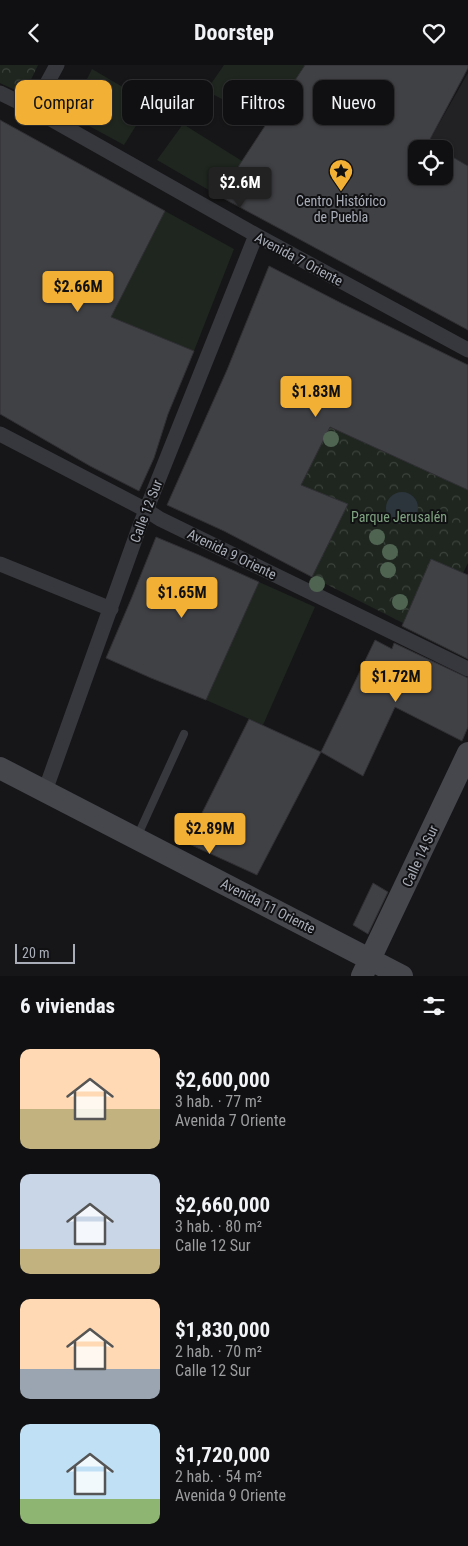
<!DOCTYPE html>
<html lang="es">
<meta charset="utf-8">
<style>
body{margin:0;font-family:"Roboto Condensed",sans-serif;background:#19191b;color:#f1f3f6;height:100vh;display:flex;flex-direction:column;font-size:19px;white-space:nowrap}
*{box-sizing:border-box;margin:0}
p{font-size:16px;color:#9c9d9f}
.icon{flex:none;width:28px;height:28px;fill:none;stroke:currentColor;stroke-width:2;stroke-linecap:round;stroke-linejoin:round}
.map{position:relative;height:911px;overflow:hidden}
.panel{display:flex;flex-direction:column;background:#101012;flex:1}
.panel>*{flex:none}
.guide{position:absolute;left:15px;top:15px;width:439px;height:45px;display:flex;gap:10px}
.fabs{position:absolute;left:408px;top:75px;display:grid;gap:10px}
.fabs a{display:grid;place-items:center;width:45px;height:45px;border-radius:10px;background:#101012;box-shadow:0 1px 4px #0004,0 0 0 1px #303032;font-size:25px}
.scale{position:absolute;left:15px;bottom:12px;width:60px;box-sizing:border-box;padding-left:5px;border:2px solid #a8adb8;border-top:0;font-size:14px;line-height:18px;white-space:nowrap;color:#a8adb8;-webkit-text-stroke:4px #111113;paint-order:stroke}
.price{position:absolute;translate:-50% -42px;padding:0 11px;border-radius:5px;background:#f2b134;color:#111;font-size:16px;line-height:32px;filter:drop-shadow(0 1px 2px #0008)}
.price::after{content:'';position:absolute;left:50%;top:30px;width:15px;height:11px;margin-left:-8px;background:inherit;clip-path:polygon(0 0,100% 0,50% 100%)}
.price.selected{background:#222;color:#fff}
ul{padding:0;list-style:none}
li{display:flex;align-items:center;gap:15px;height:125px;padding:0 20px}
li span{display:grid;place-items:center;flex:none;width:140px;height:100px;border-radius:10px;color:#555}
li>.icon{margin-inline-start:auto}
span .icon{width:60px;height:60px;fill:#fffc;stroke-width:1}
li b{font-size:21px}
h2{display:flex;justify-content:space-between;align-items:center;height:60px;padding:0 20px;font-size:21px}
.pill{padding:0 18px;border-radius:10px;background:#101012;box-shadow:0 1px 4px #0004,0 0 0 1px #303032;font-size:18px;line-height:45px}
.pill.selected{background:#f2b134;color:#111}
header{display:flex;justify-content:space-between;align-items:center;height:65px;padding:0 20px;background:#101012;font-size:22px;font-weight:700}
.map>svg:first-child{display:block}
.built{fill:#222225}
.green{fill:#1e261f}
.park{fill:url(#park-crowns)}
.water{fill:#2c353c}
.building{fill:#404145;stroke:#303034}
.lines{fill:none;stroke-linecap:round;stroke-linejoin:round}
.lane{stroke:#37383d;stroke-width:8}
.street{stroke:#37383d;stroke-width:15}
.secondary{stroke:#45474d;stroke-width:22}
.tree{fill:#506452}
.labels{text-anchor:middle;stroke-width:4;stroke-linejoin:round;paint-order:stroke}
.poi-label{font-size:14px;fill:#a8adb8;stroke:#111113}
.street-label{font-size:14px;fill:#a8adb8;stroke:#111113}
.park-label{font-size:14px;fill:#7fa381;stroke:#111113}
</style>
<header><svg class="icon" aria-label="back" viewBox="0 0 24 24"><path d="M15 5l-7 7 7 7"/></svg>Doorstep<svg class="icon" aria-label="heart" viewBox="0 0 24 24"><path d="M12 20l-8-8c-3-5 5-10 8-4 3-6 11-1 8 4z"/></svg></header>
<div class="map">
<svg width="468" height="911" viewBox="0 0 468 911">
<defs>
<pattern id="park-crowns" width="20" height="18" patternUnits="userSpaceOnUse" patternTransform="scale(1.25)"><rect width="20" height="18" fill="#1e261f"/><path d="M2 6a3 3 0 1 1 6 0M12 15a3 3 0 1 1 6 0" fill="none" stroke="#3c433d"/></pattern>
</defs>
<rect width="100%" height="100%" fill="#161618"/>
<path class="built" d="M468,8v93l-24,-14v-3h-5l-11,-6z"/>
<path class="green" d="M224,0h81l-37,57 -62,-31z
M92,4l58,34 -26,42 -55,-30z
M183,59l59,37 -23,35 -62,-36z
M165,146l69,38 -40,102 -83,-34z
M259,517l56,25 -52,118 -57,-25z"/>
<path class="park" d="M0,0h38l-14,29 -24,-11z
M330,362l138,63v73l-5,10 -32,-13 -28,63 -91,-46 35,-73 -46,-19z"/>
<path class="water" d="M386 443a16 16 0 1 1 32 0a16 16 0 1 1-32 0Z"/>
<path class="building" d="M305,0h163v3l-40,75 11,6h-23v27h28v-24l24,14v164l-249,-134z
M0,55l165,91 -54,106 83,34 -26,63 -14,44 -15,33 -49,-25 -90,-52z
M269,201l72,37 127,62v125l-138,-63 -29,58 47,19 -36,73 -88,-46 -57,-26 60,-135z
M156,472l43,18 60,27 -53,118 -55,-22 -45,-20 26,-61z
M431,494l37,16v84l-66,-33z
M375,575l17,9 2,-6 74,35v49l-6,14 -67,-34 -32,69 -42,-24z
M249,654l72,33 -64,123 -70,-32z
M373,818l15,9 -20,42 -15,-9z"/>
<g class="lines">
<path class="lane" d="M137,772l47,-103"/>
<path class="street" d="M0,28l33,16 223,126 212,115
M33,44l24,-44
M0,369l146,76 14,9 308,150
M0,499l111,45
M45,726l94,-263 117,-293"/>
<path class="secondary" d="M0,703l402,208
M362,911l106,-223"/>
</g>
<g class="tree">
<circle cx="331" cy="374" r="8"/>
<circle cx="377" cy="472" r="8"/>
<circle cx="390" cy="487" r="8"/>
<circle cx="388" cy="505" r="8"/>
<circle cx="317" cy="519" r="8"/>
<circle cx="400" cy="537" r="8"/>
</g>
<defs>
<g id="sight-pin" transform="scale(1.25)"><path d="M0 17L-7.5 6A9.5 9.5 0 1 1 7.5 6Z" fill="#f2b134" stroke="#111113"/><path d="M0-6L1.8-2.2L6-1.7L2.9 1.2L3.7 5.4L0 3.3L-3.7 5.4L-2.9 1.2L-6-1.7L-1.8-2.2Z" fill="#111"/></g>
</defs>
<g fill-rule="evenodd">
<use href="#sight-pin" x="341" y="106"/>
</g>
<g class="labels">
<g class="poi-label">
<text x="341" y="141">Centro Histórico<tspan x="341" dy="16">de Puebla</tspan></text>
</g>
<g class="street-label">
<text transform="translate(299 194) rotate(28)" y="5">Avenida 7 Oriente</text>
<text transform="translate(146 446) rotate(-69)" y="5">Calle 12 Sur</text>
<text transform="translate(232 489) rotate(26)" y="5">Avenida 9 Oriente</text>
<text transform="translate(420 791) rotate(-65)" y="5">Calle 14 Sur</text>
<text transform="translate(268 841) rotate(27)" y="5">Avenida 11 Oriente</text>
</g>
<g class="park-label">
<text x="399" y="457">Parque Jerusalén</text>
</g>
</g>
</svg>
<div class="fabs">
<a><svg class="icon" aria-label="locate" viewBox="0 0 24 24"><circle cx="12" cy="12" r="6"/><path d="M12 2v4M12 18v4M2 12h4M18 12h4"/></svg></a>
</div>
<div class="scale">20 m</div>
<b class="price selected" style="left:240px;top:144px">$2.6M</b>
<b class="price" style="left:78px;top:248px">$2.66M</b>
<b class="price" style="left:316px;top:353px">$1.83M</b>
<b class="price" style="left:182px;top:554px">$1.65M</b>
<b class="price" style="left:396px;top:638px">$1.72M</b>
<b class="price" style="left:210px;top:790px">$2.89M</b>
<div class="guide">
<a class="pill selected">Comprar</a>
<a class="pill">Alquilar</a>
<a class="pill">Filtros</a>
<a class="pill">Nuevo</a>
</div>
</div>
<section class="panel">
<h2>6 viviendas<svg class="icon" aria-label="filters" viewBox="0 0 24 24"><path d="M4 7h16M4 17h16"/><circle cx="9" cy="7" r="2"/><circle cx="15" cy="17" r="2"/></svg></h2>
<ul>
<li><span style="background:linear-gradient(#ffd9b3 60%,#c2b280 0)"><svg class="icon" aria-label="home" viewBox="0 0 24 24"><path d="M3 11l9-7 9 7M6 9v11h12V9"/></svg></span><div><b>$2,600,000</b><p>3 hab. · 77 m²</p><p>Avenida 7 Oriente</p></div></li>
<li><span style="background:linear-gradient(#c9d6e8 75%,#c2b280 0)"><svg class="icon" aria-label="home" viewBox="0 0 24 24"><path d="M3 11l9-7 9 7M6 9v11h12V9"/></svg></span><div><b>$2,660,000</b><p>3 hab. · 80 m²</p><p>Calle 12 Sur</p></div></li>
<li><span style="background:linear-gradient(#ffd9b3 70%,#9aa5b1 0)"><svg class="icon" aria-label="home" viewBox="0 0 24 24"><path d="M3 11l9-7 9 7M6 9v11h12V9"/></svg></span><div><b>$1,830,000</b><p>2 hab. · 70 m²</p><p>Calle 12 Sur</p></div></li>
<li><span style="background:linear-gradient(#bfe0f5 75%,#8fb573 0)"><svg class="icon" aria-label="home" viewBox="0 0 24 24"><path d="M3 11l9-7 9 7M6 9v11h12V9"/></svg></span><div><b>$1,720,000</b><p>2 hab. · 54 m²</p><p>Avenida 9 Oriente</p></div></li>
</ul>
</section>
